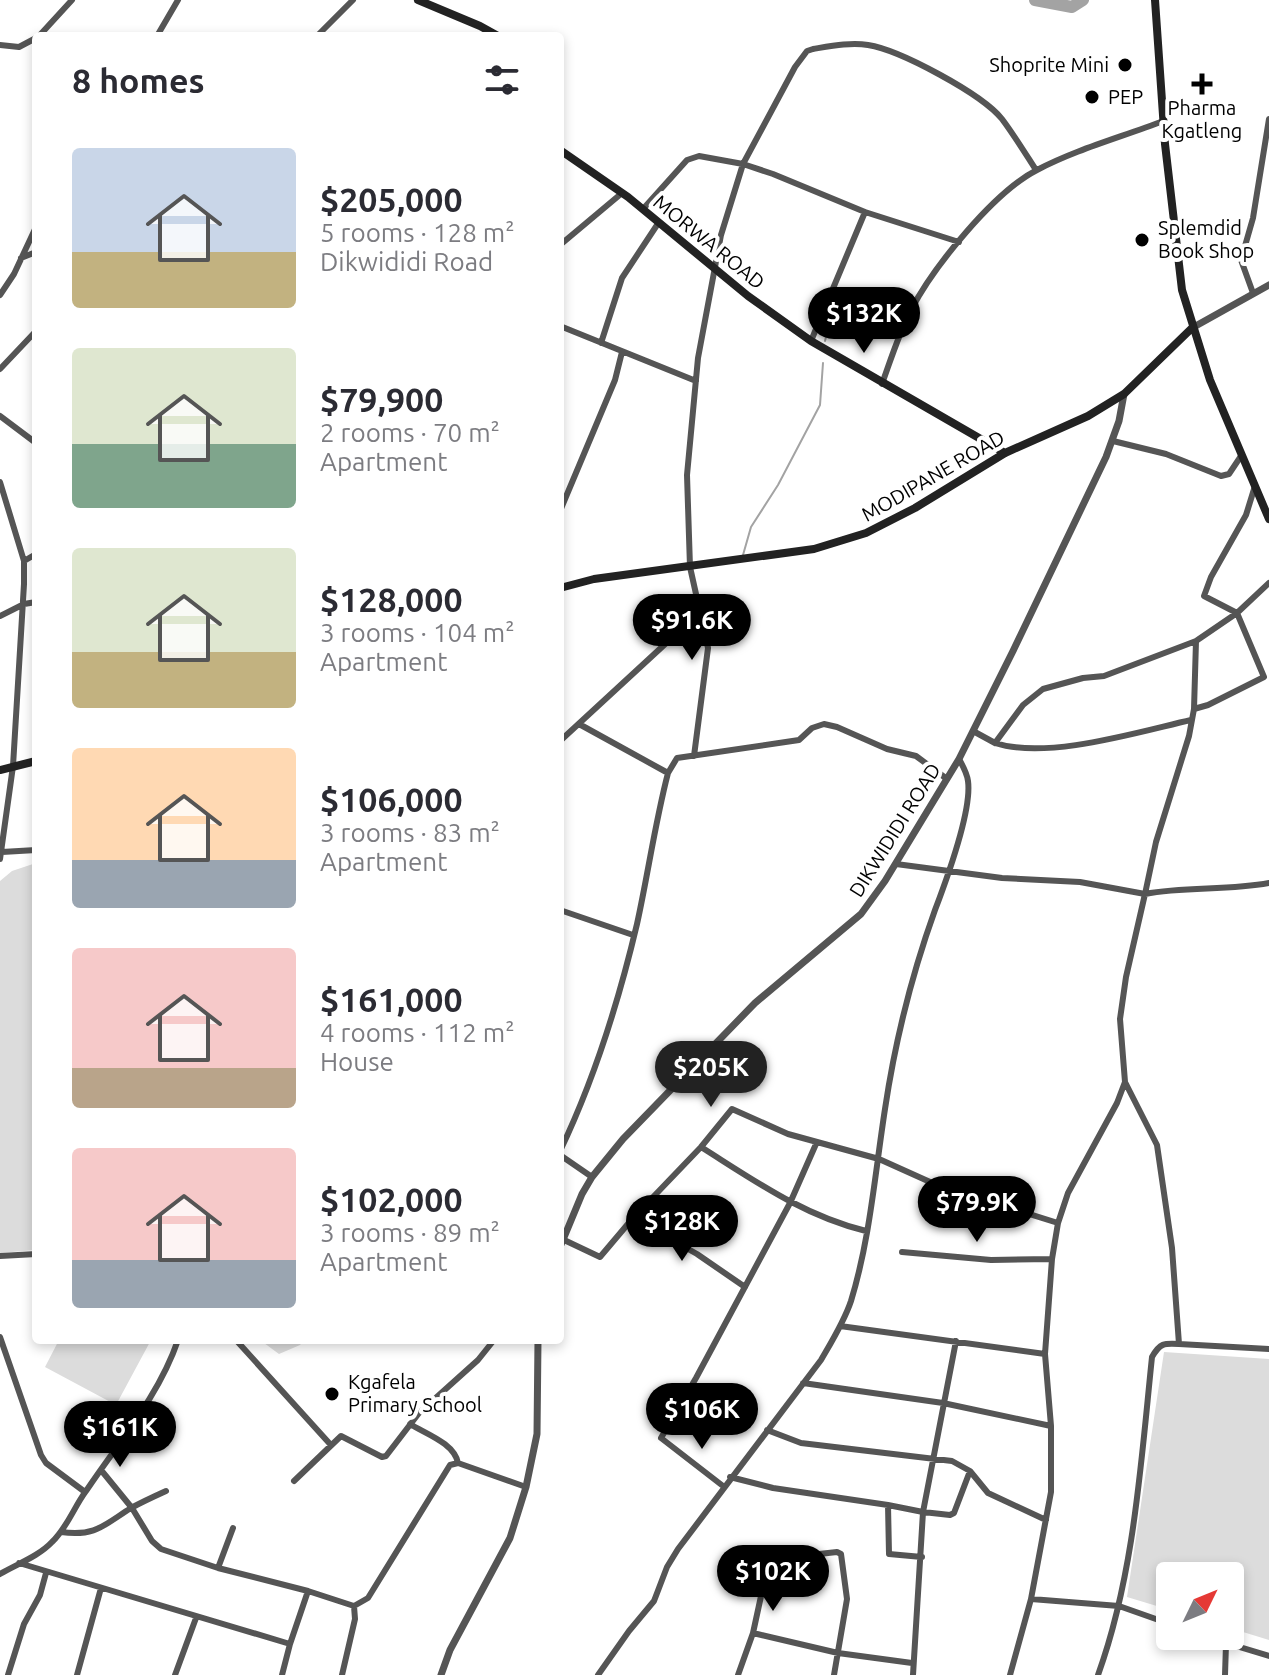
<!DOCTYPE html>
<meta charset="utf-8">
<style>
body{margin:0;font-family:Ubuntu,sans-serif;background:#f2f2f3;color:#2b2b33;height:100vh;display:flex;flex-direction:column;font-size:30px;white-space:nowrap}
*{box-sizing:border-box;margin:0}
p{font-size:26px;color:#7c7c81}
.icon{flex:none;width:44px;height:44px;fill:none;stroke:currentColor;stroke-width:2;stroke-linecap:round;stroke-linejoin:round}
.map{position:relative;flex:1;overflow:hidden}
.side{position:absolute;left:32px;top:32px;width:532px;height:1312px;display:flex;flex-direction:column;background:#fff;border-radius:8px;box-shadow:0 4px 12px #0003}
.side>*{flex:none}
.needle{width:52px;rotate:47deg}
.buttons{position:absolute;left:1156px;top:1562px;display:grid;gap:16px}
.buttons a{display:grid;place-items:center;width:88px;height:88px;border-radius:8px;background:#fff;box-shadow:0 4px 12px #0003;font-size:40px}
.price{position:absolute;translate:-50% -68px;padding:0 18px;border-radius:28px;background:#000;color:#fff;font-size:26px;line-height:52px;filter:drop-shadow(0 2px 4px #0008)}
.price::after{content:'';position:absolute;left:50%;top:48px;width:24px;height:18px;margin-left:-12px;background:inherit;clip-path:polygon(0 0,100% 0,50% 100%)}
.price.on{background:#222;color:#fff}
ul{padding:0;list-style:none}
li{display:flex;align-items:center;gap:24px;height:200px;padding:0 40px}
li span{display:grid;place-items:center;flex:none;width:224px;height:160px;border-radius:8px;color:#555}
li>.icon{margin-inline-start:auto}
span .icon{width:96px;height:96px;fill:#fffc;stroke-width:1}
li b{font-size:34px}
h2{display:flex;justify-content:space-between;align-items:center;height:96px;padding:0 40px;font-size:34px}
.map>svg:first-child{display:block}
.green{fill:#dcdcdc}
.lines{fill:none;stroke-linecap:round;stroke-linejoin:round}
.stream{stroke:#a3a3a3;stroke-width:2}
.river{stroke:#a3a3a3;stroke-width:12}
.minor{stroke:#555;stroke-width:6}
.tertiary{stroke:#555;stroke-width:7}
.secondary{stroke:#222;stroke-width:8}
.poi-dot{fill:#000;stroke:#fff;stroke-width:3}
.labels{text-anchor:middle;stroke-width:8;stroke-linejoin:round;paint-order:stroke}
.poi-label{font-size:20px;fill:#000;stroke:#fff;text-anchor:start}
.street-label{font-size:20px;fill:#000;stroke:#fff}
</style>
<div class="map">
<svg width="1269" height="1675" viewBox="0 0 1269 1675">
<rect width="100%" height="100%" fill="#fff"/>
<path class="green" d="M36,863v387l-36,3v-372l12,-10z
M59,1340h92l-35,65 -71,-38z
M260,1340h44l-4,5 -21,9z
M1164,1352l105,7v281l-39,-12v-52h-60v34l-43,-13z"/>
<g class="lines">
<path class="stream" d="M825,341l8,-32
M743,555l8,-28 27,-42 42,-80 3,-42"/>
<path class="river" d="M1035,0l37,7 11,-7"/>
<path class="minor" d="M39,36l33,-36
M157,36l21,-36
M317,36l36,-36
M0,45l19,2 17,-9
M643,209l44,-49 12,-4 44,8 30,10 92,38 94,30
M560,245l62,-52
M21,258l15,-6
M1253,293l-12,-33 12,-42 16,-99
M0,295l14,-21 22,-47
M560,326l136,55
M811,341l54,-129
M601,343l21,-65 37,-56
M0,369l36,-38
M882,384c9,-25 17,-51 29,-74 23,-44 83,-118 126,-140 40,-21 85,-33 126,-49
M0,416l36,27
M1113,441l53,13 55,22 8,-2 12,-18
M0,482l24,79v23l-11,182 -13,93
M560,511l55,-131 7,-28
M24,561l12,-7
M0,616l24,-12 12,-2
M1194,709l14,-4 56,-28 -27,-64 -33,-17 7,-19 35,-62 9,-29
M1191,720c-53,12 -144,40 -196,23l28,-38 20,-16 40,-11 21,-2 92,-35
M579,724l89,49
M973,731l22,12
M560,741l141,-130
M694,756l14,-108 -18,-81 -3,-92 11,-117 23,-123 22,-71 52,-97 12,-16 6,-2c18,-3 38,-7 55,-4 32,5 114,49 134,74 12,16 23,34 34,51
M2,852l34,-2
M896,864l106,14 78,4 65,12 11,-52 33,-106 5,-27 2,-68 41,-28 32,-30
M560,910l73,25
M701,1147c54,34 103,69 165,84
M560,1151c34,-71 59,-151 77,-227 11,-50 18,-101 31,-151l9,-15 122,-18 13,-12 12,-4 13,3 50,22 29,7 31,23
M560,1155l32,22
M633,1218l64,36 48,33
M562,1239l38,18 33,-39 68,-71 31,-38 56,25 91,25 60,27 119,37
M902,1252l89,8 61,-1
M0,1256l36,-2
M840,1326l205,28
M0,1337l41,118 5,8 39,29
M236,1340l94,104
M1179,1344l90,5
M803,1383l140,20 108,23
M410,1424c16,10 44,19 48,39
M767,1430l34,13 151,18 18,10 18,22 58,27
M101,1470l31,38 20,33 9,8 57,19 90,23
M730,1477l43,11 115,17 1,49 33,3
M294,1481l47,-45 41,21 4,-1 33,-43 59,-53 16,-20
M723,1486l-62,-48 35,-60 94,-175 26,-59
M888,1505l35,7 33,-171
M61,1532c34,5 43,-7 70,-24 11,-6 24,-12 35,-17
M810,1555l27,-3 4,2 6,45 -13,76
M19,1563l271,81 18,-53 46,15 14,-8 82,-133 8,-2 68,24
M218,1568l15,-40
M0,1574c17,-10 39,-18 52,-32 15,-14 22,-35 34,-51 32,-48 73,-95 92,-151
M1031,1599l88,7 51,18
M753,1633l10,-46
M1203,1636l66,20
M8,1675l16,-51 16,-29 6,-22
M77,1675l24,-87
M175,1675l21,-57
M282,1675l8,-31
M342,1675l13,-56 -1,-13
M598,1675l31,-44 25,-30 13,-34 11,-18 143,-189c11,-19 23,-38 30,-59 19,-62 24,-128 34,-192 10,-67 27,-135 50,-199 11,-29 37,-100 33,-129 -1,-8 -5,-15 -9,-22
M738,1675l15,-42 85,20 74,10
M913,1675l10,-163 27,3 4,-2 16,-42
M1010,1675l21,-76 20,-107v-66l-6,-72 7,-95 6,-36 10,-30 49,-90 8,-21 -5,-63 6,-42 19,-83c41,-8 83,-3 124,-11
M1098,1675c36,-99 43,-213 54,-318 8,-14 12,-14 27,-13l-7,-96 -15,-103 -32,-63
M1225,1675l1,-31"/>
<path class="tertiary" d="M1192,328l77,-43
M560,1247l22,-53 10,-17 31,-38 132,-136 106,-89 24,-33 74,-122 54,-108 93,-194 13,-36 5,-27
M441,1675l9,-25 60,-112 16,-51 11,-53 1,-94"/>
<path class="secondary" d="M418,0l62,26 18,10
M1155,0l10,144 17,146 28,90 59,139
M560,150l68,47 120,99 63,45 194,112
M560,588l34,-9 220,-30 52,-16 49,-25 90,-55 83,-37 36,-22 68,-66
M0,770l36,-9"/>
</g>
<g class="poi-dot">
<circle cx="1125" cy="65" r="8"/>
<path d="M1198 72h8v8h8v8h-8v8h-8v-8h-8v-8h8z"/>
<circle cx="1092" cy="97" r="8"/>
<circle cx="1142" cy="240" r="8"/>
<circle cx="332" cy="1394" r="8"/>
</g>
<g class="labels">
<g class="poi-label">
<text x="1109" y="72" text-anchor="end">Shoprite Mini</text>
<text x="1108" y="104">PEP</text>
<text x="1202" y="115" text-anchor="middle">Pharma<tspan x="1202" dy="23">Kgatleng</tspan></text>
<text x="1158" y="235">Splemdid<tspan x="1158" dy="23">Book Shop</tspan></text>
<text x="348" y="1389">Kgafela<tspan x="348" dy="23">Primary School</tspan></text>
</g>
<g class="street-label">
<text transform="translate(709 242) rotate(39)" y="7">MORWA ROAD</text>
<text transform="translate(933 476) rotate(-30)" y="7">MODIPANE ROAD</text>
<text transform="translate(895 830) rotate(-58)" y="7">DIKWIDIDI ROAD</text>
</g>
</g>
</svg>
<div class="buttons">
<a><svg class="needle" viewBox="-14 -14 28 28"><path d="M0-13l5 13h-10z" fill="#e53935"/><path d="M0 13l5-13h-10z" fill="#7c7c81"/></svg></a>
</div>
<b class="price" style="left:864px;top:355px">$132K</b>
<b class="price" style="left:692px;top:662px">$91.6K</b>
<b class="price on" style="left:711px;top:1109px">$205K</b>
<b class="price" style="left:977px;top:1244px">$79.9K</b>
<b class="price" style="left:682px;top:1263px">$128K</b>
<b class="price" style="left:702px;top:1451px">$106K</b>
<b class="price" style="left:120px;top:1469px">$161K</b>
<b class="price" style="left:773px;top:1613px">$102K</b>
<section class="side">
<h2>8 homes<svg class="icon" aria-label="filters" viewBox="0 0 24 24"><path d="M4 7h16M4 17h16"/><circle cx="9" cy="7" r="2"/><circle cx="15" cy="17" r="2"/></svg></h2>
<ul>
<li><span style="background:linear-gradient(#c9d6e8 65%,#c2b280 0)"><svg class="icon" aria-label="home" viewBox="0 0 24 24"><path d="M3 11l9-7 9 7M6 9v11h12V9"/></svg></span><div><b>$205,000</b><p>5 rooms · 128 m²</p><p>Dikwididi Road</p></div></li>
<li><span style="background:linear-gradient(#dfe7d0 60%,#7fa58c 0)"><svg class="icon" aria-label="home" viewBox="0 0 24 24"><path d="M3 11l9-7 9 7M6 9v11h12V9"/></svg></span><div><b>$79,900</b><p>2 rooms · 70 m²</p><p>Apartment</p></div></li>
<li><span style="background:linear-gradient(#dfe7d0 65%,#c2b280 0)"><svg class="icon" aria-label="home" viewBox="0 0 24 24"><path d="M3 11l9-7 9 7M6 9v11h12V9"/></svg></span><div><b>$128,000</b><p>3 rooms · 104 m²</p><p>Apartment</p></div></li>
<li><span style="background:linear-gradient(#ffd9b3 70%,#9aa5b1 0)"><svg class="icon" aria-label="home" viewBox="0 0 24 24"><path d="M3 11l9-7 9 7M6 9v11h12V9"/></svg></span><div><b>$106,000</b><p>3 rooms · 83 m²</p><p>Apartment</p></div></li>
<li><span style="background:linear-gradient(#f6c9c9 75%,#b9a48a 0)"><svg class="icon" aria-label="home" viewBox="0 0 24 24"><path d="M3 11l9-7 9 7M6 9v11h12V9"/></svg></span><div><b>$161,000</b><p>4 rooms · 112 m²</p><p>House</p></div></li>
<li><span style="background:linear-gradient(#f6c9c9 70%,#9aa5b1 0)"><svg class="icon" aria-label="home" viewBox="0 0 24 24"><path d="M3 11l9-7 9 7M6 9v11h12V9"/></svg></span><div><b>$102,000</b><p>3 rooms · 89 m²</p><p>Apartment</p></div></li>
</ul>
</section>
</div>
